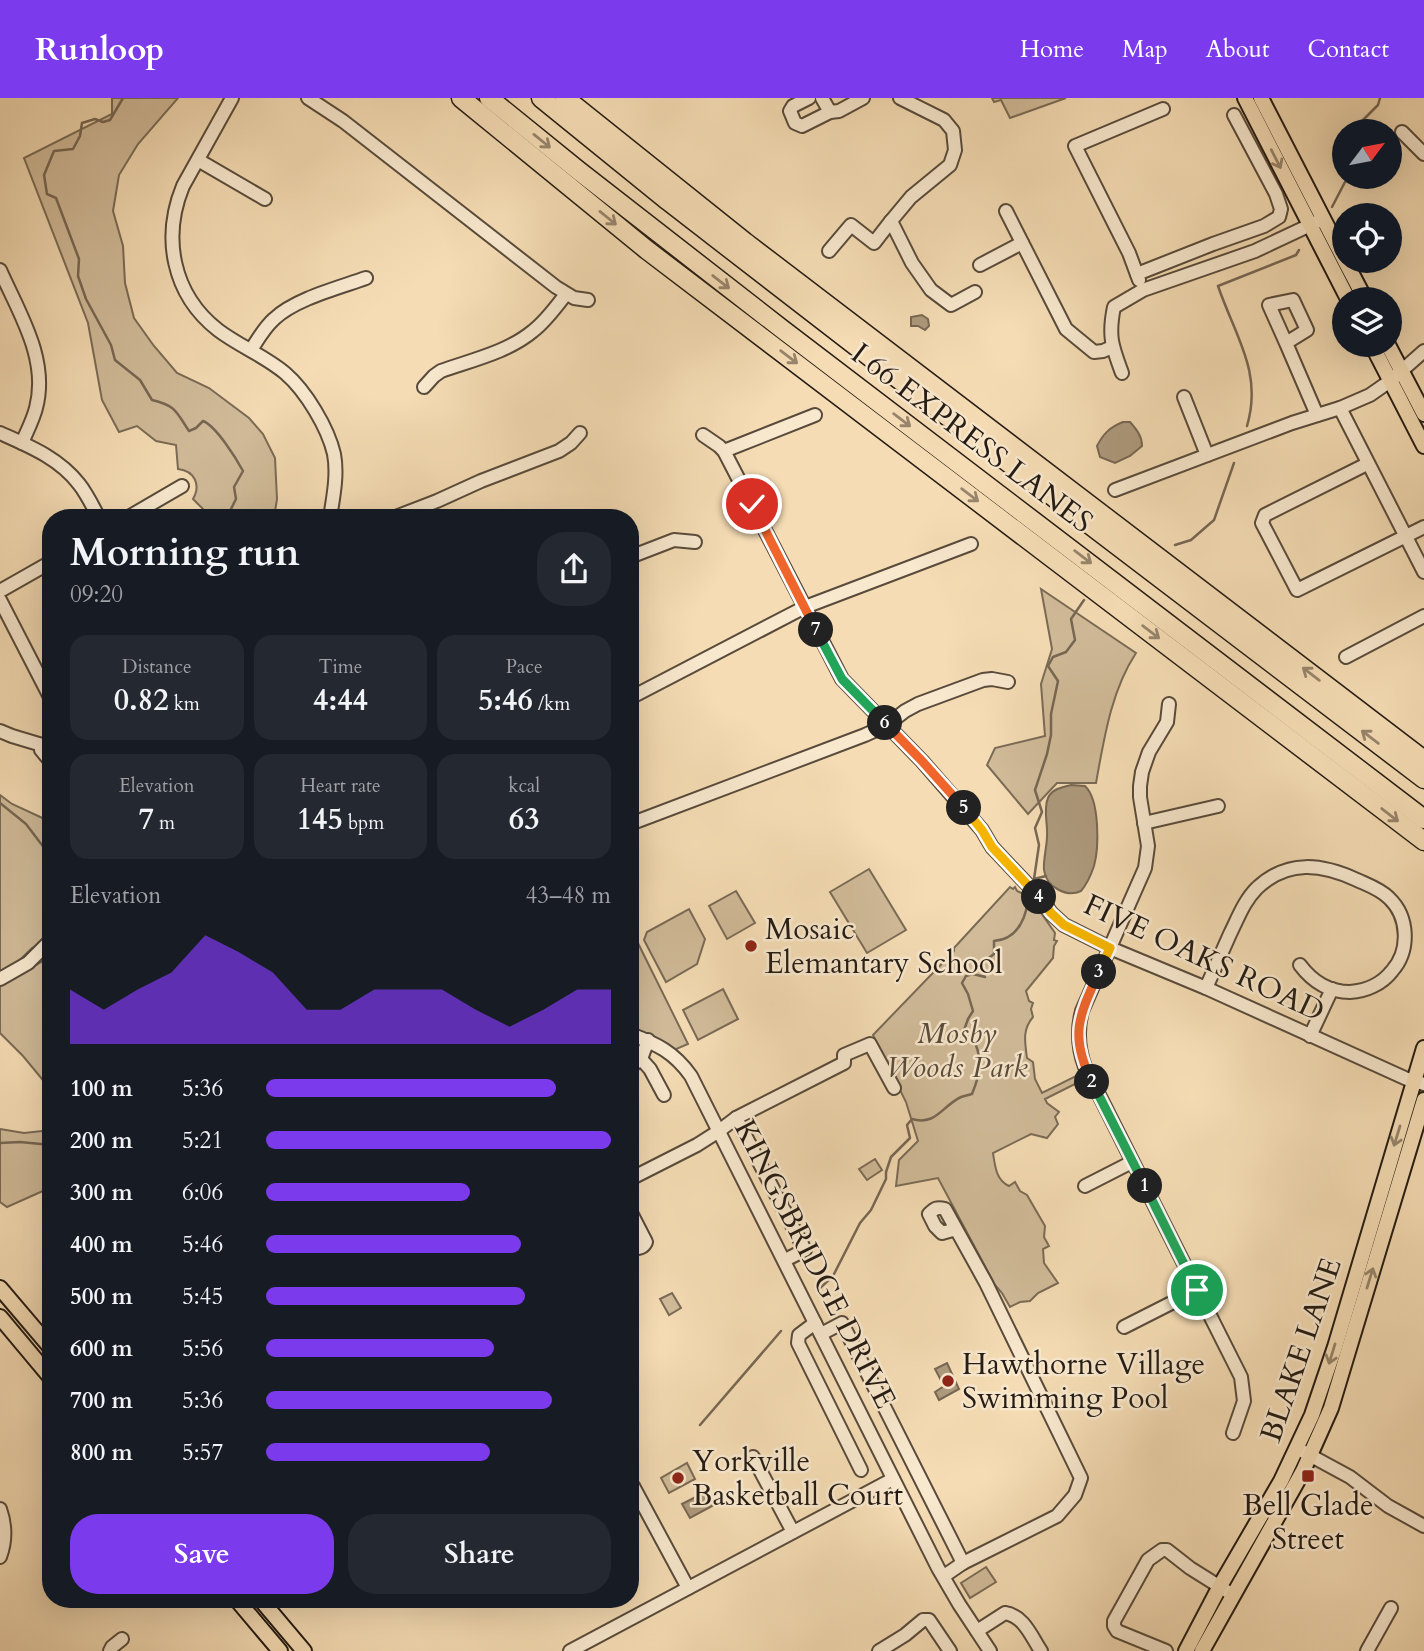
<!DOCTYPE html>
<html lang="en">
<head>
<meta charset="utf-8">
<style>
  body { margin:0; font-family:Cardo,serif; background:#242831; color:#f1f3f6; height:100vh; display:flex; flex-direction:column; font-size:26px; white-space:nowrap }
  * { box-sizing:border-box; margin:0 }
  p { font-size:23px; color:#9ea1a6 }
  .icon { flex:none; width:38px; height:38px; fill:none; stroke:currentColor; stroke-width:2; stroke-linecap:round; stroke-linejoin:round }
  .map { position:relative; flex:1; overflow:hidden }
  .panel { position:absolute; left:42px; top:411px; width:597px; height:1099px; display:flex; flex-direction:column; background:#171b24; border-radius:28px; box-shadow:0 7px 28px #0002 }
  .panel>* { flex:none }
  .needle { width:46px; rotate:58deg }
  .buttons { position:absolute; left:1332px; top:21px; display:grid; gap:14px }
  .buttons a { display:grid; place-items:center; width:70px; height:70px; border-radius:50%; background:#171b24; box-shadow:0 7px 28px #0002; font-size:35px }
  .pin { position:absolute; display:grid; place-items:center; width:60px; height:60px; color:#fff; margin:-30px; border:4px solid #fff; border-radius:50%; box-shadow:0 2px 7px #0007 }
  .km { position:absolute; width:35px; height:35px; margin:-18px; border-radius:50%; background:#222; color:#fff; font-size:19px; line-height:35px; text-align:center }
  .round { display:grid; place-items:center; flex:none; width:74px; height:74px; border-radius:28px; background:#242831 }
  .overview { display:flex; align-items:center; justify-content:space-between; height:119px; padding:0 28px }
  h1 { font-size:38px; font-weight:700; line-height:52px }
  .metrics { display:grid; grid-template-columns:repeat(3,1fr); gap:10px; height:119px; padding:7px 28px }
  .metrics div { display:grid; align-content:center; border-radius:18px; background:#242831; text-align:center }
  .metrics b { font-size:30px; font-weight:700 }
  .metrics small { font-size:19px; font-weight:400 }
  .metrics p { font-size:19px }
  .chart { height:196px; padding:14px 28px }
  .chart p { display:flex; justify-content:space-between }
  .chart svg { width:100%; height:126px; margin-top:7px; fill:#7c3aed; opacity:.7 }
  .action { display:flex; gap:14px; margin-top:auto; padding:14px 28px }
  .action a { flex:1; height:80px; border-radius:28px; background:#7c3aed; color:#fff; font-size:28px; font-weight:700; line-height:80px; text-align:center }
  .action a+a { background:#242831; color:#f1f3f6 }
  ul { padding:0 28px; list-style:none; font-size:23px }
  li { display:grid; grid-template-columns:112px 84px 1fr; align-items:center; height:52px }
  li i { height:18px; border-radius:9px; background:#7c3aed }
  header { display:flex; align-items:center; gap:42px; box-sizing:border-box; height:98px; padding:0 35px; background:#7c3aed; color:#fff }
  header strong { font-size:33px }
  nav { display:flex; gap:38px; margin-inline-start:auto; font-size:24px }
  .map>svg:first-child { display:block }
</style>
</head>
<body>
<header>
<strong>Runloop</strong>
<nav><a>Home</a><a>Map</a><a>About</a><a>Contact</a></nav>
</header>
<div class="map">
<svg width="1424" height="1553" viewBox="0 0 1424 1553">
  <rect width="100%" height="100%" fill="#f5dcb4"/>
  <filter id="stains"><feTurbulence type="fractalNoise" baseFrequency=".00286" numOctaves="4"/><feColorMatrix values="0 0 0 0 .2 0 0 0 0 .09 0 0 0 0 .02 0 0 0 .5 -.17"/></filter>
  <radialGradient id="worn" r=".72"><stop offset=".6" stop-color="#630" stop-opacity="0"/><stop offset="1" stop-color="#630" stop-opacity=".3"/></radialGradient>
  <g fill="#d1bb99" stroke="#7a6b56" stroke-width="2">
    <path d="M112,0h66l-40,46 -19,31 -6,36 10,35 2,37 9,35 20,28 23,27 32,15 40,30 14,16 12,24 2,41 -3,19h-66v-4l-15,-15c8,-14 2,-28 -15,-30l-2,-24 -20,-4 -19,-15 -18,6 -17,-32 -14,-77 -64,-165 88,-44z"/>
    <polygon points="992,0 1066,0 1010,20 1001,2 994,4"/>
    <path d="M1041,491l95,64c-25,38 -32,86 -40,130h-39l-29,31 -41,-49 8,-17 50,-12 -4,-52 11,-35z"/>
    <polygon points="0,697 12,706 51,724 51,836 46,843 32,850 0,881"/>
    <polygon points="869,771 906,832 867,855 830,794"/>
    <path d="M1010,789l3,2 2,-2 2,4 13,6 25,36 -1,7 3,1 -3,5 -1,12 -27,33 3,10 4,2 -2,6 2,8c-11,13 -8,25 -6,41l6,4 2,17 7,14 34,-17 3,6 -34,17 2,4 12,9 -4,5 3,7 -11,14 -16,-4 -38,19c2,13 3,27 16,33l6,-4 5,9 7,4 18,31 -1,11 5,9 -6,3 1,14 14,20 -20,10 -8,8 -10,1 -10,5 -8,-14 -7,-8 -57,-107 -42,8 3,-26 19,-19 -12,-39 -33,-67 81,-84v-3z"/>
    <polygon points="736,793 755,825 727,841 709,808"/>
    <polygon points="689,811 705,841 697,866 666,884 644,842 647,834"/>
    <polygon points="630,829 688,946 674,952 630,927"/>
    <polygon points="51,856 51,992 23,958 0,935 0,887 45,862"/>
    <polygon points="723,891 738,921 698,942 683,912"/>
    <polygon points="0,1031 24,1035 51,1032 51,1099 45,1092 7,1109 0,1104"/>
    <polygon points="875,1061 882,1072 867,1082 859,1071"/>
    <polygon points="672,1195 681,1210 669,1217 660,1201"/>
    <polygon points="687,1365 695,1381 669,1395 661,1380"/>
    <polygon points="986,1469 996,1484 970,1500 961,1485"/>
  </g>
  <g fill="#ae9a7d" stroke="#776753" stroke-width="2">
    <polygon points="922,217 928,221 929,228 925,232 918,228 911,228 911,219"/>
    <path d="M1123,324h7c7,8 12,14 12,24l-12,10 -15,7 -15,-6 -3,-11c6,-12 13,-19 26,-24z"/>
    <path d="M1071,687l14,1c15,14 14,62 9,80 -3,9 -7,18 -13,25 -14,7 -35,-4 -37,-21 -1,-11 3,-23 3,-34 1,-11 -4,-27 1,-38 4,-9 14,-11 23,-13z"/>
    <polygon points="947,1265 959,1291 939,1302 935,1294 944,1288 935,1271"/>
    <polygon points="707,1393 714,1407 690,1420 682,1406"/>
  </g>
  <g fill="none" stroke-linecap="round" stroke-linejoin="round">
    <g stroke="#776753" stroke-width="2.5">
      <path d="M123,0l-13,22 -7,2 -8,-3 -13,4 -2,13 -7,13 -19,2 -10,24 3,19 9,4 23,61 -1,17 8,23 25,46 4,15 25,20 12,20c25,6 24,12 37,31l7,-3 7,-7c13,5 33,37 40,50l-9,16 2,12 -6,12 8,7"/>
      <polyline points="1357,33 1362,23 1378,7 1380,0"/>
      <polyline points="1332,109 1345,84 1351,79"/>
      <path d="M1247,328c16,-54 -12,-90 -29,-140l78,-31 3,-5"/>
      <polyline points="1175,447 1191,442 1214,422 1234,365"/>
      <polyline points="0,705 26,726 45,751 51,762"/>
      <polyline points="1046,778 1034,781 1039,747 1035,730 1042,714 1035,692 1047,656 1051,637 1051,616 1058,583 1048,568 1053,559 1066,554 1075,542 1071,521 1084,502"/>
      <polyline points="0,1045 20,1044 51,1047"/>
      <path d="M820,1190l13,-12 27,-53 11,-13 15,-31v-7l5,-15 19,-19 -3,-13 5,-6c24,7 30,-13 49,-22 3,-1 7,-2 11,-3 10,-25 11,-34 0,-59l-9,-2 5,-14 5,-8 -5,-17 -6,-11 4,-7 7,-2 12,3 -4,-13 13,-10v-13c22,-2 31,-20 34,-40"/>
      <polyline points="700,1327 781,1233"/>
    </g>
    <g stroke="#584b3b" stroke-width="16">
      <g id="minor">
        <path d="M232,0l-49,88c-21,51 -11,108 35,144 21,16 47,26 67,43 21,18 43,55 49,81 4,21 -1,44 -4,64"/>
        <polyline points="308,0 343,23 556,189 574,200 588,202"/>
        <polyline points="809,0 793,8 790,13 795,25 802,28 830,14 839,13 863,0"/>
        <polyline points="822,0 830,14"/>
        <polyline points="900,0 944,22 953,33 955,52 950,67 911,99 891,123 912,165 931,192 951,207 975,194"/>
        <polyline points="1402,34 1424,56"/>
        <polyline points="198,62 265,101"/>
        <polyline points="1006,113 1066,231 1094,254 1103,253 1112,249"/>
        <polyline points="829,153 851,127 874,145 891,123"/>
        <polyline points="980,167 1022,145"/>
        <path d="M0,172c19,43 49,89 36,138 -3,12 -9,23 -14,35"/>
        <polyline points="1137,176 1213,146 1264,128 1279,119 1281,111 1276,96 1234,17"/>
        <polyline points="1139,182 1129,155 1075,48 1163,11"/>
        <polyline points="1286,245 1269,207 1293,202 1307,232 1286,245 1317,317"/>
        <path d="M251,252c7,-11 13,-22 23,-31 21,-20 64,-31 92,-41"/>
        <path d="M1122,275c-10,-27 -14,-37 -8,-66l29,-17 112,-39 68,-32"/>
        <path d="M424,289l10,-11 7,-5c31,-11 67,-19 92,-40 13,-10 23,-24 33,-37"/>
        <polyline points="1184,299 1207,357"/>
        <polyline points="1340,310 1424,474"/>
        <path d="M0,335c29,13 59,25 79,51 8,10 14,23 20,34"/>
        <polyline points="703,337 719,348 724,353 842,581 922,663 982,732 992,749 1043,803 1051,815 1064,827 1110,850 1206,890 1407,981 1424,986"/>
        <polyline points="724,353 815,317"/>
        <polyline points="1367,366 1265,417 1262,425 1297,492 1424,429"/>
        <polyline points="1115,392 1292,325 1340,310 1370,297 1390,283 1424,253"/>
        <polyline points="127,420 182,388"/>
        <polyline points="393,420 437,403 481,383 559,353 571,345 580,335"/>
        <polyline points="630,459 674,442 695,444"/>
        <polyline points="0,493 51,464"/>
        <polyline points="0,502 51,601"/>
        <polyline points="1346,559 1424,518"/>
        <polyline points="630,600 805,509 971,446"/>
        <path d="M1169,606l-2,18 -18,30 -7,20 -2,14v11l8,49 -3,22 -63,143c-5,19 -4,37 3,56l156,310 3,24 -11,32"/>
        <polyline points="0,633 12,638 42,647 51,643"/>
        <polyline points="42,647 41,652 51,664"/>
        <polyline points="1144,725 1218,708"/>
        <polyline points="630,726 865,637 887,627 905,613 918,606 983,582 992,581 1008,584"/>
        <polyline points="0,881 28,865 51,842"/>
        <path d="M1206,890c8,-18 16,-36 24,-54 8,-16 14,-33 27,-46 31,-29 65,-24 100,-8 11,5 23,9 32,18 20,19 21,53 3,73 -10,13 -26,20 -42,21 -21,0 -38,-11 -50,-27"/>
        <path d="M630,936c27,10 44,18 61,42l247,492 21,36 31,47"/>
        <polyline points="1310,938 1332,891"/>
        <polyline points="641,961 650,971 664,997"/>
        <polyline points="630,969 641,961 648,942"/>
        <polyline points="736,1020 805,1152 785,1162"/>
        <polyline points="630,1081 697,1047 719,1033 736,1020 844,965 844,957 870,946 894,990"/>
        <polyline points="1085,1088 1132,1064"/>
        <path d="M630,1113l16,31c-3,7 -9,6 -15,7l-1,-2"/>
        <polyline points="815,1225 799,1237 798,1245 861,1372"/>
        <polyline points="1124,1229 1197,1192"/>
        <polyline points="821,1236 842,1225 963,1465"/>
        <polyline points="1302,1353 1350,1379 1388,1408 1424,1428"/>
        <polyline points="753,1359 793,1434"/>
        <polyline points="633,1388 688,1490"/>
        <path d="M0,1411c6,17 6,32 0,48"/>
        <path d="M944,1478l19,-13 94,-47 18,-21 6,-17 -95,-195 -41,-74c-8,-2 -10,-1 -16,5l6,12 7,7 14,-4"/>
        <path d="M977,1533l28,-18c19,3 26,23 36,38"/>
        <polyline points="110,1553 112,1549 122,1541"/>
        <polyline points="570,1553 893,1381"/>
        <polyline points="879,1553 905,1537 923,1522 929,1522 950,1553"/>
        <polyline points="1166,1553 1117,1533 1114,1528 1114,1523 1148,1462 1162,1452 1167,1452 1190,1470 1233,1497"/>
        <polyline points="1367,1553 1391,1510"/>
      </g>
    </g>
    <g stroke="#241b13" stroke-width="18">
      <g id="major">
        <polyline points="1245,0 1348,201"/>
        <polyline points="1261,0 1344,161"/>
        <polyline points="1345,163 1365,201"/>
        <polyline points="1372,247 1424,348"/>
        <polyline points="1388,247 1424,316"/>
        <polyline points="0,1190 51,1250"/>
        <polyline points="0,1219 51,1280"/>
        <polyline points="237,1502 280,1553"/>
        <polyline points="261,1502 304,1553"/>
        <polyline points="1186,1553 1220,1488 1281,1383 1312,1317 1335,1249 1424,950"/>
        <polyline points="1202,1553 1303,1373 1331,1310 1424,1002"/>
      </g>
    </g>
    <g stroke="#241b13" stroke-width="21">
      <g id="highway">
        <polyline points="461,0 647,152 1424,743"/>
        <polyline points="489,0 579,73 782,231 1424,721"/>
        <polyline points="541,0 668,103 897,280 1424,681"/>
        <polyline points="565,0 745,144 1424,662"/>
      </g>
    </g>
    <use href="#minor" stroke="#f8e8ce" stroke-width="12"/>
    <use href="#major" stroke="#f5dcb4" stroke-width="14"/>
    <use href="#highway" stroke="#f5dcb4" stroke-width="18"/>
  </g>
  <defs><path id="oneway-shaft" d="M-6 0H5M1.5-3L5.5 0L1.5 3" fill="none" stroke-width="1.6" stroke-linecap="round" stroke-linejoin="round" transform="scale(1.75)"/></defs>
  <g stroke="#97856c">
    <use href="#oneway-shaft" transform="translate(542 43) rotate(39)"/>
    <use href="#oneway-shaft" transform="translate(1276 61) rotate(63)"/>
    <use href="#oneway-shaft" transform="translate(608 120) rotate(39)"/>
    <use href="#oneway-shaft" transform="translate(721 184) rotate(38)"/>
    <use href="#oneway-shaft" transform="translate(789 259) rotate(37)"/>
    <use href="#oneway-shaft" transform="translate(902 322) rotate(37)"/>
    <use href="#oneway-shaft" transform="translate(970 397) rotate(37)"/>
    <use href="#oneway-shaft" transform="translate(1083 459) rotate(37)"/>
    <use href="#oneway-shaft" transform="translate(1151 534) rotate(37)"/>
    <use href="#oneway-shaft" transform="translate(1311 576) rotate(-143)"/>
    <use href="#oneway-shaft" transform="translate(1370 639) rotate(-143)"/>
    <use href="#oneway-shaft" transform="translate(1390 717) rotate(38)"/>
    <use href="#oneway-shaft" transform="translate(1397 1038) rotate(107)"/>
    <use href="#oneway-shaft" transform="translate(1370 1180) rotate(-73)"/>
    <use href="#oneway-shaft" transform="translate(1332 1256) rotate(107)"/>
  </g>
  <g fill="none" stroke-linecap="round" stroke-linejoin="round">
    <g stroke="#fff" stroke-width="14">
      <polyline id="split-1" points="1145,1088 1197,1192"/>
    </g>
    <g stroke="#fff" stroke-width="14">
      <polyline id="split-2" points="1092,984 1145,1088"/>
    </g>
    <g stroke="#fff" stroke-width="14">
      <path id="split-3" d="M1092,984c-23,-47 -13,-66 7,-110"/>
    </g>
    <g stroke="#fff" stroke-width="14">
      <polyline id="split-4" points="1039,799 1051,815 1064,827 1110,850 1099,874"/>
    </g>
    <g stroke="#fff" stroke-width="14">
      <polyline id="split-5" points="964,710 982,732 992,749 1039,799"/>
    </g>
    <g stroke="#fff" stroke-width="14">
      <polyline id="split-6" points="885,625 922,663 964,710"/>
    </g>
    <g stroke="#fff" stroke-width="14">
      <polyline id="split-7" points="816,532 842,581 885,625"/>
    </g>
    <g stroke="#fff" stroke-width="14">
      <polyline id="split-8" points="763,428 816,532"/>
    </g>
    <g stroke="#fff" stroke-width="14">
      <polyline id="split-9" points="752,406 763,428"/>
    </g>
    <use href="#split-1" stroke="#22a559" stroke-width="9"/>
    <use href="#split-2" stroke="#22a559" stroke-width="9"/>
    <use href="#split-3" stroke="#f0652b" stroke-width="9"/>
    <use href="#split-4" stroke="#f5b400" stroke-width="9"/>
    <use href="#split-5" stroke="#f5b400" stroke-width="9"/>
    <use href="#split-6" stroke="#f0652b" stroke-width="9"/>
    <use href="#split-7" stroke="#22a559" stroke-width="9"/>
    <use href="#split-8" stroke="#f0652b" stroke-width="9"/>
    <use href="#split-9" stroke="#f5b400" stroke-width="9"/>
  </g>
  <g fill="#8f2418" stroke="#f8e8ce" stroke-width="2.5">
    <circle cx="751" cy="848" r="7"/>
    <circle cx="948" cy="1283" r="7"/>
    <rect x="1301" y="1371" width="14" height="14" rx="3.5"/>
    <circle cx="678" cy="1380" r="7"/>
  </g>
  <g text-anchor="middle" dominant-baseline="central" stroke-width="5" stroke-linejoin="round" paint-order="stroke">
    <g font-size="30" fill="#241b13" stroke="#f8e8ce">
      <text transform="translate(972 340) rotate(37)">I 66 EXPRESS LANES</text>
      <text transform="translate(1204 860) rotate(25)">FIVE OAKS ROAD</text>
      <text transform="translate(815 1166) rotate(63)">KINGSBRIDGE DRIVE</text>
      <text transform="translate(1301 1252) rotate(-71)">BLAKE LANE</text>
    </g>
    <g font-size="30" fill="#241b13" stroke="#f8e8ce" text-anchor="start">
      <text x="765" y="831">Mosaic<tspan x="765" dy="34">Elemantary School</tspan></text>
      <text x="962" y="1266">Hawthorne Village<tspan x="962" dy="34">Swimming Pool</tspan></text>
      <text x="692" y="1363">Yorkville<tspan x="692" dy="34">Basketball Court</tspan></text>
      <text x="1308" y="1407" text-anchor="middle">Bell Glade<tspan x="1308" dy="34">Street</tspan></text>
    </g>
    <g font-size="30" font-style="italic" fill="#584b3b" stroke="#f8e8ce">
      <text x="957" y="935">Mosby<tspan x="957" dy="34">Woods Park</tspan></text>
    </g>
  </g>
  <rect width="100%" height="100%" filter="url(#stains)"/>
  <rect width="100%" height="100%" fill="url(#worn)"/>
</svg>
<div class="buttons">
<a><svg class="needle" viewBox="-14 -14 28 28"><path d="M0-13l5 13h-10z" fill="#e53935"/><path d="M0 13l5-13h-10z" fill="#9ea1a6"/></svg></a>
<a><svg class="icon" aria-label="locate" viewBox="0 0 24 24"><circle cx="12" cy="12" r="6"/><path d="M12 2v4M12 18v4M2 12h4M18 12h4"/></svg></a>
<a><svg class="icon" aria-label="layers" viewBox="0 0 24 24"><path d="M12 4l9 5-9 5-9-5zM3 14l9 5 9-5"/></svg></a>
</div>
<div class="pin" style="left:1197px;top:1192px;background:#1e9e55"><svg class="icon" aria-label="arrive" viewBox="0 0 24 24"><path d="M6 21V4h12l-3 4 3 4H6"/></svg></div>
<div class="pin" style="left:752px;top:406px;background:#d93025"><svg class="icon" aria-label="check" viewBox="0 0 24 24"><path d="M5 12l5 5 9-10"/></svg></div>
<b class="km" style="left:1145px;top:1088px">1</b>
<b class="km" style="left:1092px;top:984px">2</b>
<b class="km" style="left:1099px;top:874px">3</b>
<b class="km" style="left:1039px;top:799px">4</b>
<b class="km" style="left:964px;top:710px">5</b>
<b class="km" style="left:885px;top:625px">6</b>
<b class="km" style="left:816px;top:532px">7</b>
<section class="panel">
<div class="overview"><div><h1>Morning run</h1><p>09:20</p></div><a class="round"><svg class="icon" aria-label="share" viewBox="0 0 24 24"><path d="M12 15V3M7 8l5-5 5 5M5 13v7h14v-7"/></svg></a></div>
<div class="metrics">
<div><p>Distance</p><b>0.82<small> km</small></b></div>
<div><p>Time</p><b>4:44</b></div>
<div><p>Pace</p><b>5:46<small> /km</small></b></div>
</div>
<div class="metrics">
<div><p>Elevation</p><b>7<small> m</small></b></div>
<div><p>Heart rate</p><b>145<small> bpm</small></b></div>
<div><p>kcal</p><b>63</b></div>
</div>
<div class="chart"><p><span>Elevation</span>43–48 m</p>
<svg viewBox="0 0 160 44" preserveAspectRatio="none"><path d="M0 44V25L10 32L20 25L30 19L40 6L50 12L60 19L70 32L80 32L90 25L100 25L110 25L120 32L130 38L140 32L150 25L160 25V44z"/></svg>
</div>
<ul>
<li><b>100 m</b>5:36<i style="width:84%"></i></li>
<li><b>200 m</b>5:21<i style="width:100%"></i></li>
<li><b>300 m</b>6:06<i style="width:59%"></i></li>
<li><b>400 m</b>5:46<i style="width:74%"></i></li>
<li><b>500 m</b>5:45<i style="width:75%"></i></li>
<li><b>600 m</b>5:56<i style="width:66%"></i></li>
<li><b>700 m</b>5:36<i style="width:83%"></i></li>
<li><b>800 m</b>5:57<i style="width:65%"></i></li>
</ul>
<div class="action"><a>Save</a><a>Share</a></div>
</section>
</div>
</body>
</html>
